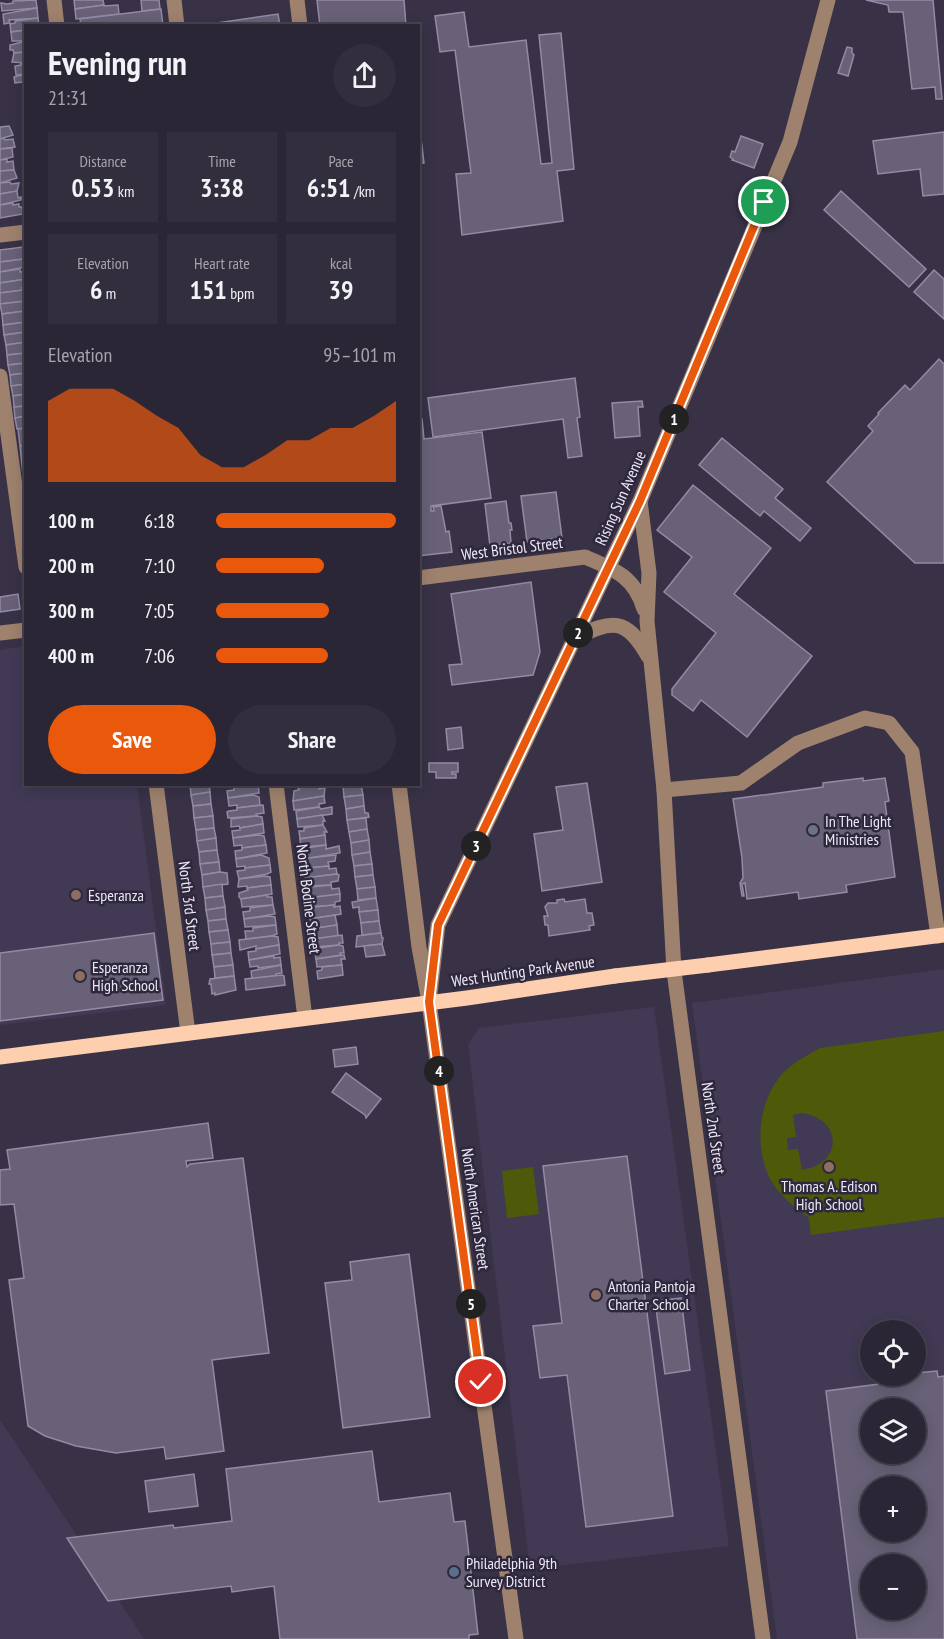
<!DOCTYPE html>
<html lang="en">
<head>
<meta charset="utf-8">
<style>
  body { margin:0; font-family:"PT Sans Narrow",sans-serif; background:#332e3d; color:#f1f3f6; height:100vh; display:flex; flex-direction:column; font-size:22px; white-space:nowrap }
  * { box-sizing:border-box; margin:0 }
  p { font-size:20px; color:#a6a5ad }
  .icon { flex:none; width:33px; height:33px; fill:none; stroke:currentColor; stroke-width:2; stroke-linecap:round; stroke-linejoin:round }
  .map { position:relative; flex:1; overflow:hidden }
  .side { position:absolute; left:24px; top:24px; width:396px; height:762px; display:flex; flex-direction:column; background:#2b2635; border-radius:0px; box-shadow:0 3px 15px #0003,0 0 0 2px #474350 }
  .side>* { flex:none }
  .tools { position:absolute; left:860px; top:1320px; display:grid; gap:12px }
  .tools a { display:grid; place-items:center; width:66px; height:66px; border-radius:50%; background:#2b2635; box-shadow:0 3px 15px #0003,0 0 0 2px #474350; font-size:30px }
  .pin { position:absolute; display:grid; place-items:center; width:51px; height:51px; color:#fff; margin:-26px; border:3px solid #fff; border-radius:50%; box-shadow:0 2px 6px #0007 }
  .km { position:absolute; width:30px; height:30px; margin:-15px; border-radius:50%; background:#222; color:#fff; font-size:16px; line-height:30px; text-align:center }
  .round { display:grid; place-items:center; flex:none; width:63px; height:63px; border-radius:32px; background:#332e3d }
  .summary { display:flex; align-items:center; justify-content:space-between; height:102px; padding:0 24px }
  h1 { font-size:33px; font-weight:700; line-height:45px }
  .figures { display:grid; grid-template-columns:repeat(3,1fr); gap:9px; height:102px; padding:6px 24px }
  .figures div { display:grid; align-content:center; border-radius:0px; background:#332e3d; text-align:center }
  .figures b { font-size:26px; font-weight:700 }
  .figures small { font-size:16px; font-weight:400 }
  .figures p { font-size:16px }
  .chart { height:168px; padding:12px 24px }
  .chart p { display:flex; justify-content:space-between }
  .chart svg { width:100%; height:108px; margin-top:6px; fill:#ea580c; opacity:.7 }
  .button { display:flex; gap:12px; margin-top:auto; padding:12px 24px }
  .button a { flex:1; height:69px; border-radius:36px; background:#ea580c; color:#fff; font-size:24px; font-weight:700; line-height:69px; text-align:center }
  .button a+a { background:#332e3d; color:#f1f3f6 }
  ul { padding:0 24px; list-style:none; font-size:20px }
  li { display:grid; grid-template-columns:96px 72px 1fr; align-items:center; height:45px }
  li i { height:15px; border-radius:8px; background:#ea580c }
  .map>svg:first-child { display:block }
</style>
</head>
<body>
<div class="map">
<svg width="944" height="1639" viewBox="0 0 944 1639">
  <rect width="100%" height="100%" fill="#393247"/>
  <g fill="#423954" fill-rule="evenodd">
    <polygon points="25,646 26,784 137,785 166,1005 0,1025 0,650"/>
    <path d="M944,969v670h-167l-85,-636zM870,1330h45v46h-45zM870,1408h45v46h-45zM870,1486h45v46h-45zM870,1564h45v46h-45z"/>
    <polygon points="654,1007 729,1546 530,1569 468,1044 479,1028"/>
    <polygon points="0,1420 77,1536 144,1639 0,1639"/>
  </g>
  <g fill="#4f590a" fill-rule="evenodd">
    <path d="M944,1031v186l-133,18 -2,-17c-15,-11 -30,-23 -39,-39 -16,-33 -12,-77 12,-105 11,-11 25,-19 38,-26zM802,1113c40,5 42,51 0,57l-4,-21 -10,1 -1,-12 9,-1 -3,-22z"/>
    <polygon points="533,1167 539,1214 507,1218 502,1171"/>
  </g>
  <g fill="#686178" stroke="#938ba5" stroke-width="1.5" fill-rule="evenodd">
    <polygon points="36,0 37,8 2,11 1,3 7,4 13,3 13,1"/>
    <polygon points="74,0 103,0 104,5 75,9"/>
    <polygon points="141,0 159,0 160,9 142,11"/>
    <polygon points="317,0 404,0 406,26 320,26"/>
    <polygon points="866,0 933,0 942,99 936,99 935,87 912,89 903,12 889,12 888,5"/>
    <polygon points="104,5 104,6 118,5 119,14 76,19 75,9"/>
    <polygon points="37,8 38,18 9,20 10,23 4,24 3,14"/>
    <polygon points="161,9 163,26 81,26 80,19"/>
    <polygon points="464,12 469,47 526,40 541,164 552,163 539,35 561,33 574,169 557,171 563,221 462,235 456,174 471,173 455,50 440,52 435,16"/>
    <polygon points="278,14 280,26 199,26 210,24"/>
    <polygon points="38,18 39,26 26,26 26,30 11,32 10,24 15,23 15,21"/>
    <polygon points="26,30 26,41 12,41 11,32"/>
    <polygon points="26,41 26,52 14,53 13,50 10,50 10,45"/>
    <polygon points="847,47 852,48 852,53 854,55 848,76 838,73"/>
    <polygon points="26,52 26,63 12,62 14,53"/>
    <polygon points="21,63 26,63 26,74 16,75 15,66 21,65"/>
    <polygon points="26,74 26,84 23,82 15,83 14,77"/>
    <polygon points="418,114 424,163 418,163"/>
    <polygon points="9,126 13,135 0,139 0,127"/>
    <polygon points="944,132 944,194 923,196 920,169 878,174 873,141"/>
    <polygon points="741,136 763,144 754,168 732,160 733,159 730,157 732,151 735,152"/>
    <polygon points="4,138 5,140 13,139 15,147 0,149 0,139"/>
    <polygon points="12,148 13,157 0,160 0,149"/>
    <polygon points="7,159 7,162 13,161 14,170 0,171 0,160"/>
    <polygon points="14,170 17,178 0,183 0,171"/>
    <polygon points="10,182 11,184 19,183 17,191 0,194 0,183"/>
    <polygon points="17,191 18,198 21,197 21,200 0,205 0,194"/>
    <polygon points="841,191 926,269 909,287 824,210"/>
    <polygon points="13,203 13,205 19,204 19,207 22,207 23,214 0,218 0,205"/>
    <polygon points="23,247 24,259 0,262 0,250"/>
    <polygon points="24,259 25,267 0,272 0,262"/>
    <polygon points="20,269 20,272 26,271 26,279 0,283 0,272"/>
    <polygon points="934,270 944,279 944,319 914,292"/>
    <polygon points="26,279 26,288 22,288 23,290 0,293 0,283"/>
    <polygon points="23,290 23,292 26,292 26,301 0,304 0,293"/>
    <polygon points="26,301 25,311 2,314 0,304"/>
    <polygon points="25,311 26,322 3,325 2,314"/>
    <polygon points="26,322 26,332 4,335 3,325"/>
    <polygon points="26,332 26,342 6,345 4,335"/>
    <polygon points="26,342 26,353 7,355 6,345"/>
    <polygon points="26,353 26,363 8,365 7,355"/>
    <polygon points="939,359 944,364 944,563 915,563 827,482 873,431 868,426 879,414 878,413 905,385 910,390"/>
    <polygon points="26,363 26,373 10,375 8,365"/>
    <polygon points="26,373 26,384 11,386 10,375"/>
    <polygon points="575,378 580,417 577,418 582,456 568,458 563,419 433,437 428,398"/>
    <polygon points="26,384 26,394 13,396 11,386"/>
    <polygon points="26,394 26,406 14,407 13,396"/>
    <polygon points="642,401 643,407 638,407 640,436 615,438 612,403"/>
    <polygon points="26,406 26,416 15,418 14,407"/>
    <polygon points="26,416 26,428 17,429 15,418"/>
    <polygon points="418,419 422,419 424,439 482,432 491,498 431,506 431,511 434,511 433,507 441,506 446,532 449,531 452,552 418,556"/>
    <polygon points="26,428 26,445 20,446 18,429"/>
    <polygon points="722,438 783,489 775,498 811,528 800,541 764,511 760,516 699,465"/>
    <polygon points="26,445 26,475 23,475 20,446"/>
    <polygon points="693,485 771,548 734,594 812,656 747,737 701,700 693,711 672,695 672,689 716,633 664,592 692,557 657,530"/>
    <polygon points="556,492 562,538 527,542 521,496"/>
    <polygon points="506,501 509,523 511,523 512,530 510,530 511,543 490,546 485,504"/>
    <polygon points="531,582 540,652 533,675 452,685 449,665 462,664 451,594"/>
    <polygon points="18,594 20,609 0,612 0,597"/>
    <polygon points="461,727 463,748 448,750 446,729"/>
    <polygon points="429,763 458,763 458,772 452,772 452,774 456,774 456,778 436,778 436,772 429,772"/>
    <polygon points="863,778 863,781 885,778 889,801 885,802 895,877 846,885 847,892 799,899 798,892 747,899 745,883 742,884 744,896 742,896 740,883 743,878 742,858 733,799 823,787 823,783"/>
    <polygon points="587,783 602,882 542,891 534,834 563,830 556,787"/>
    <polygon points="190,784 209,784 210,792 191,795"/>
    <polygon points="258,784 259,793 228,798 227,791 234,790 234,787"/>
    <polygon points="361,784 363,795 344,797 343,786"/>
    <polygon points="318,785 319,789 325,788 324,796 293,801 294,791 299,790 298,788"/>
    <polygon points="210,792 211,804 193,806 191,795"/>
    <polygon points="253,795 259,797 260,805 237,808 237,805 229,806 228,798"/>
    <polygon points="363,795 364,806 346,809 344,797"/>
    <polygon points="324,796 325,803 319,804 319,807 294,810 293,801"/>
    <polygon points="211,804 213,816 194,818 193,806"/>
    <polygon points="263,805 264,813 256,814 257,816 228,818 227,812 229,811 237,810 237,808"/>
    <polygon points="364,806 365,813 368,813 369,817 347,820 346,809"/>
    <polygon points="319,807 321,809 332,807 332,814 297,819 296,811"/>
    <polygon points="322,815 325,821 323,821 323,825 298,827 297,819"/>
    <polygon points="213,816 214,828 196,830 194,818"/>
    <polygon points="257,816 262,817 263,824 240,828 239,826 231,827 231,819"/>
    <polygon points="366,818 367,829 349,832 347,820"/>
    <polygon points="263,824 264,833 233,838 232,831 240,830 240,828"/>
    <polygon points="323,825 327,832 324,832 325,835 300,839 299,831 304,831 304,828"/>
    <polygon points="214,828 216,838 197,841 196,830"/>
    <polygon points="367,829 369,840 351,843 349,832"/>
    <polygon points="259,835 264,836 266,845 242,848 242,845 234,846 233,838"/>
    <polygon points="325,835 326,845 301,847 300,839"/>
    <polygon points="216,838 217,850 199,852 197,841"/>
    <polygon points="369,840 370,852 352,855 351,843"/>
    <polygon points="266,845 267,853 236,859 235,851 242,850 242,848"/>
    <polygon points="326,845 326,849 339,846 340,853 303,859 302,851 306,851 306,848"/>
    <polygon points="217,850 219,862 200,864 199,852"/>
    <polygon points="370,852 372,864 354,866 352,855"/>
    <polygon points="261,855 269,858 270,865 245,868 245,866 237,867 236,859"/>
    <polygon points="336,855 335,861 328,862 329,866 309,868 307,866 301,867 300,859"/>
    <polygon points="219,862 220,872 202,875 200,864"/>
    <polygon points="372,864 373,875 355,877 354,866"/>
    <polygon points="270,865 271,872 267,874 239,879 237,871 245,870 245,868"/>
    <polygon points="329,866 329,869 336,868 337,874 305,878 304,871 309,870 309,868"/>
    <polygon points="220,872 227,873 228,884 203,887 202,875"/>
    <polygon points="337,874 339,875 338,881 331,882 331,885 306,886 305,878"/>
    <polygon points="373,875 375,887 357,889 355,877"/>
    <polygon points="264,876 270,877 271,885 247,888 247,886 238,887 239,879"/>
    <polygon points="222,884 223,896 205,898 203,887"/>
    <polygon points="271,885 272,894 241,899 239,897 239,893 248,890 247,888"/>
    <polygon points="331,885 332,889 339,888 340,894 308,898 307,891 310,890 311,887"/>
    <polygon points="375,887 376,898 358,900 357,889"/>
    <polygon points="340,894 340,901 335,902 335,905 309,907 308,898"/>
    <polygon points="267,895 267,897 272,897 273,905 242,907 241,899"/>
    <polygon points="223,896 225,907 206,910 205,898"/>
    <polygon points="376,898 378,910 359,912 359,907 353,908 352,902"/>
    <polygon points="564,899 565,902 585,899 587,913 592,913 594,925 589,926 590,930 549,936 548,925 545,925 544,916 548,916 545,907 548,903 557,903 557,900"/>
    <polygon points="273,905 275,914 244,919 243,912 250,911 250,908"/>
    <polygon points="334,905 334,907 340,906 341,914 310,919 309,911 314,910 314,907"/>
    <polygon points="225,907 226,919 208,921 206,910"/>
    <polygon points="378,910 379,921 361,923 359,912"/>
    <polygon points="335,915 337,925 317,928 316,926 311,927 310,919"/>
    <polygon points="269,916 275,917 276,925 245,927 244,919"/>
    <polygon points="226,919 228,930 209,932 208,921"/>
    <polygon points="379,921 381,933 362,935 361,923"/>
    <polygon points="276,925 277,934 272,936 246,939 245,931 253,931 253,928"/>
    <polygon points="337,925 338,936 313,939 312,931 317,931 317,928"/>
    <polygon points="228,930 230,942 211,944 209,932"/>
    <polygon points="154,933 163,1000 0,1021 0,953"/>
    <polygon points="381,933 382,938 383,938 382,944 356,947 357,936"/>
    <polygon points="342,935 343,943 339,943 339,945 314,947 313,939"/>
    <polygon points="272,936 278,937 279,945 256,949 256,946 240,950 239,940"/>
    <polygon points="230,942 231,953 212,955 211,944"/>
    <polygon points="382,944 385,955 366,957 364,946"/>
    <polygon points="279,945 280,954 249,960 248,952 256,951 256,949"/>
    <polygon points="339,945 343,946 344,953 340,953 341,955 316,959 315,951 319,950 319,948"/>
    <polygon points="231,953 233,965 214,967 212,955"/>
    <polygon points="344,955 345,959 341,959 342,965 317,967 316,959"/>
    <polygon points="274,956 274,958 280,957 281,965 258,968 258,966 250,967 249,960"/>
    <polygon points="233,965 234,976 215,978 214,967"/>
    <polygon points="281,965 282,973 276,974 276,976 252,979 251,971"/>
    <polygon points="342,965 343,975 318,979 317,971 322,970 322,967"/>
    <polygon points="282,975 284,976 285,985 246,990 245,979"/>
    <polygon points="234,976 236,990 215,995 215,993 212,994 211,984 209,984 210,979"/>
    <polygon points="356,1047 358,1064 335,1067 333,1050"/>
    <polygon points="346,1073 381,1099 366,1118 365,1115 332,1092"/>
    <polygon points="208,1123 213,1158 186,1161 187,1167 190,1164 243,1158 269,1353 212,1360 224,1451 166,1459 164,1447 116,1453 76,1446 45,1436 28,1426 9,1280 24,1278 14,1204 0,1205 0,1170 10,1169 7,1150"/>
    <polygon points="627,1156 673,1516 586,1527 567,1375 540,1378 533,1326 562,1323 543,1166"/>
    <polygon points="409,1254 430,1417 343,1428 325,1283 352,1280 350,1262"/>
    <polygon points="681,1298 690,1370 665,1374 655,1301"/>
    <path d="M937,1371l1,6 6,-1v263h-87l-31,-248 84,-11 -1,-4h6v-3zM870,1408h45v46h-45zM870,1486h45v46h-45zM870,1564h45v46h-45z"/>
    <polygon points="372,1451 379,1502 450,1493 454,1522 465,1521 478,1634 469,1635 469,1639 280,1639 274,1586 232,1592 231,1586 108,1601 67,1538 173,1525 174,1528 232,1521 226,1469"/>
    <polygon points="194,1474 198,1506 149,1512 145,1481"/>
  </g>
  <g fill="none" stroke-linecap="round" stroke-linejoin="round">
    <g stroke="#9e826e" stroke-width="15">
      <polyline points="54,0 57,26"/>
      <polyline points="174,0 177,26"/>
      <polyline points="297,0 300,26"/>
      <polyline points="0,235 26,232"/>
      <polyline points="0,376 26,567"/>
      <polyline points="640,501 649,573 647,621 664,790 674,971 763,1639"/>
      <path d="M418,578l167,-21c29,12 50,20 59,52"/>
      <polyline points="0,633 26,630"/>
      <path d="M575,638c37,-18 51,-21 73,18"/>
      <polyline points="156,784 188,1033"/>
      <polyline points="276,784 305,1018"/>
      <polyline points="399,784 419,947 429,1002 516,1639"/>
      <polyline points="664,790 741,783 798,743 865,718 889,723 912,752 938,936"/>
      <polyline points="429,1002 438,925 640,501 790,142 828,0"/>
    </g>
    <g stroke="#fecfae" stroke-width="15">
      <polyline points="708,965 944,935"/>
      <polyline points="0,1057 467,998 615,976"/>
    </g>
    <polyline stroke="#fecfae" stroke-width="15" points="615,976 708,965"/>
  </g>
  <g fill="none" stroke-linecap="round" stroke-linejoin="round">
    <g stroke="#fff" stroke-width="12">
      <polyline id="route" points="481,1382 429,1002 438,925 640,501 764,202"/>
    </g>
    <use href="#route" stroke="#ea580c" stroke-width="8"/>
  </g>
  <circle fill="#6b7280" stroke="#2f283d" stroke-width="2" cx="813" cy="830" r="6"/>
  <g fill="#8d6e63" stroke="#2f283d" stroke-width="2">
    <circle cx="76" cy="895" r="6"/>
    <circle cx="80" cy="976" r="6"/>
    <circle cx="829" cy="1167" r="6"/>
    <circle cx="596" cy="1295" r="6"/>
  </g>
  <circle fill="#5c6f8a" stroke="#2f283d" stroke-width="2" cx="454" cy="1572" r="6"/>
  <g text-anchor="middle" dominant-baseline="central" stroke-width="5" stroke-linejoin="round" paint-order="stroke">
    <g font-size="16" fill="#ece8f6" stroke="#2f283d">
      <text transform="translate(620 498) rotate(-66)">Rising Sun Avenue</text>
      <text transform="translate(512 548) rotate(-7)">West Bristol Street</text>
      <text transform="translate(309 899) rotate(83)">North Bodine Street</text>
      <text transform="translate(190 906) rotate(83)">North 3rd Street</text>
      <text transform="translate(523 971) rotate(-8)">West Hunting Park Avenue</text>
      <text transform="translate(714 1128) rotate(82)">North 2nd Street</text>
      <text transform="translate(476 1209) rotate(82)">North American Street</text>
    </g>
    <g font-size="16" fill="#ece8f6" stroke="#2f283d" text-anchor="start">
      <text x="825" y="821">In The Light<tspan x="825" dy="18">Ministries</tspan></text>
      <text x="88" y="895">Esperanza</text>
      <text x="92" y="967">Esperanza<tspan x="92" dy="18">High School</tspan></text>
      <text x="829" y="1186" text-anchor="middle">Thomas A. Edison<tspan x="829" dy="18">High School</tspan></text>
      <text x="608" y="1286">Antonia Pantoja<tspan x="608" dy="18">Charter School</tspan></text>
      <text x="466" y="1563">Philadelphia 9th<tspan x="466" dy="18">Survey District</tspan></text>
    </g>
  </g>
</svg>
<div class="tools">
<a><svg class="icon" aria-label="locate" viewBox="0 0 24 24"><circle cx="12" cy="12" r="6"/><path d="M12 2v4M12 18v4M2 12h4M18 12h4"/></svg></a>
<a><svg class="icon" aria-label="layers" viewBox="0 0 24 24"><path d="M12 4l9 5-9 5-9-5zM3 14l9 5 9-5"/></svg></a>
<a>+</a>
<a>−</a>
</div>
<div class="pin" style="left:764px;top:202px;background:#1e9e55"><svg class="icon" aria-label="arrive" viewBox="0 0 24 24"><path d="M6 21V4h12l-3 4 3 4H6"/></svg></div>
<div class="pin" style="left:481px;top:1382px;background:#d93025"><svg class="icon" aria-label="check" viewBox="0 0 24 24"><path d="M5 12l5 5 9-10"/></svg></div>
<b class="km" style="left:674px;top:419px">1</b>
<b class="km" style="left:578px;top:633px">2</b>
<b class="km" style="left:476px;top:846px">3</b>
<b class="km" style="left:439px;top:1071px">4</b>
<b class="km" style="left:471px;top:1304px">5</b>
<section class="side">
<div class="summary"><div><h1>Evening run</h1><p>21:31</p></div><a class="round"><svg class="icon" aria-label="share" viewBox="0 0 24 24"><path d="M12 15V3M7 8l5-5 5 5M5 13v7h14v-7"/></svg></a></div>
<div class="figures">
<div><p>Distance</p><b>0.53<small> km</small></b></div>
<div><p>Time</p><b>3:38</b></div>
<div><p>Pace</p><b>6:51<small> /km</small></b></div>
</div>
<div class="figures">
<div><p>Elevation</p><b>6<small> m</small></b></div>
<div><p>Heart rate</p><b>151<small> bpm</small></b></div>
<div><p>kcal</p><b>39</b></div>
</div>
<div class="chart"><p><span>Elevation</span>95–101 m</p>
<svg viewBox="0 0 160 44" preserveAspectRatio="none"><path d="M0 44V11L10 6L20 6L30 6L40 11L50 17L60 22L70 33L80 38L90 38L100 33L110 27L120 27L130 22L140 22L150 17L160 11V44z"/></svg>
</div>
<ul>
<li><b>100 m</b>6:18<i style="width:100%"></i></li>
<li><b>200 m</b>7:10<i style="width:60%"></i></li>
<li><b>300 m</b>7:05<i style="width:63%"></i></li>
<li><b>400 m</b>7:06<i style="width:62%"></i></li>
</ul>
<div class="button"><a>Save</a><a>Share</a></div>
</section>
</div>
</body>
</html>
